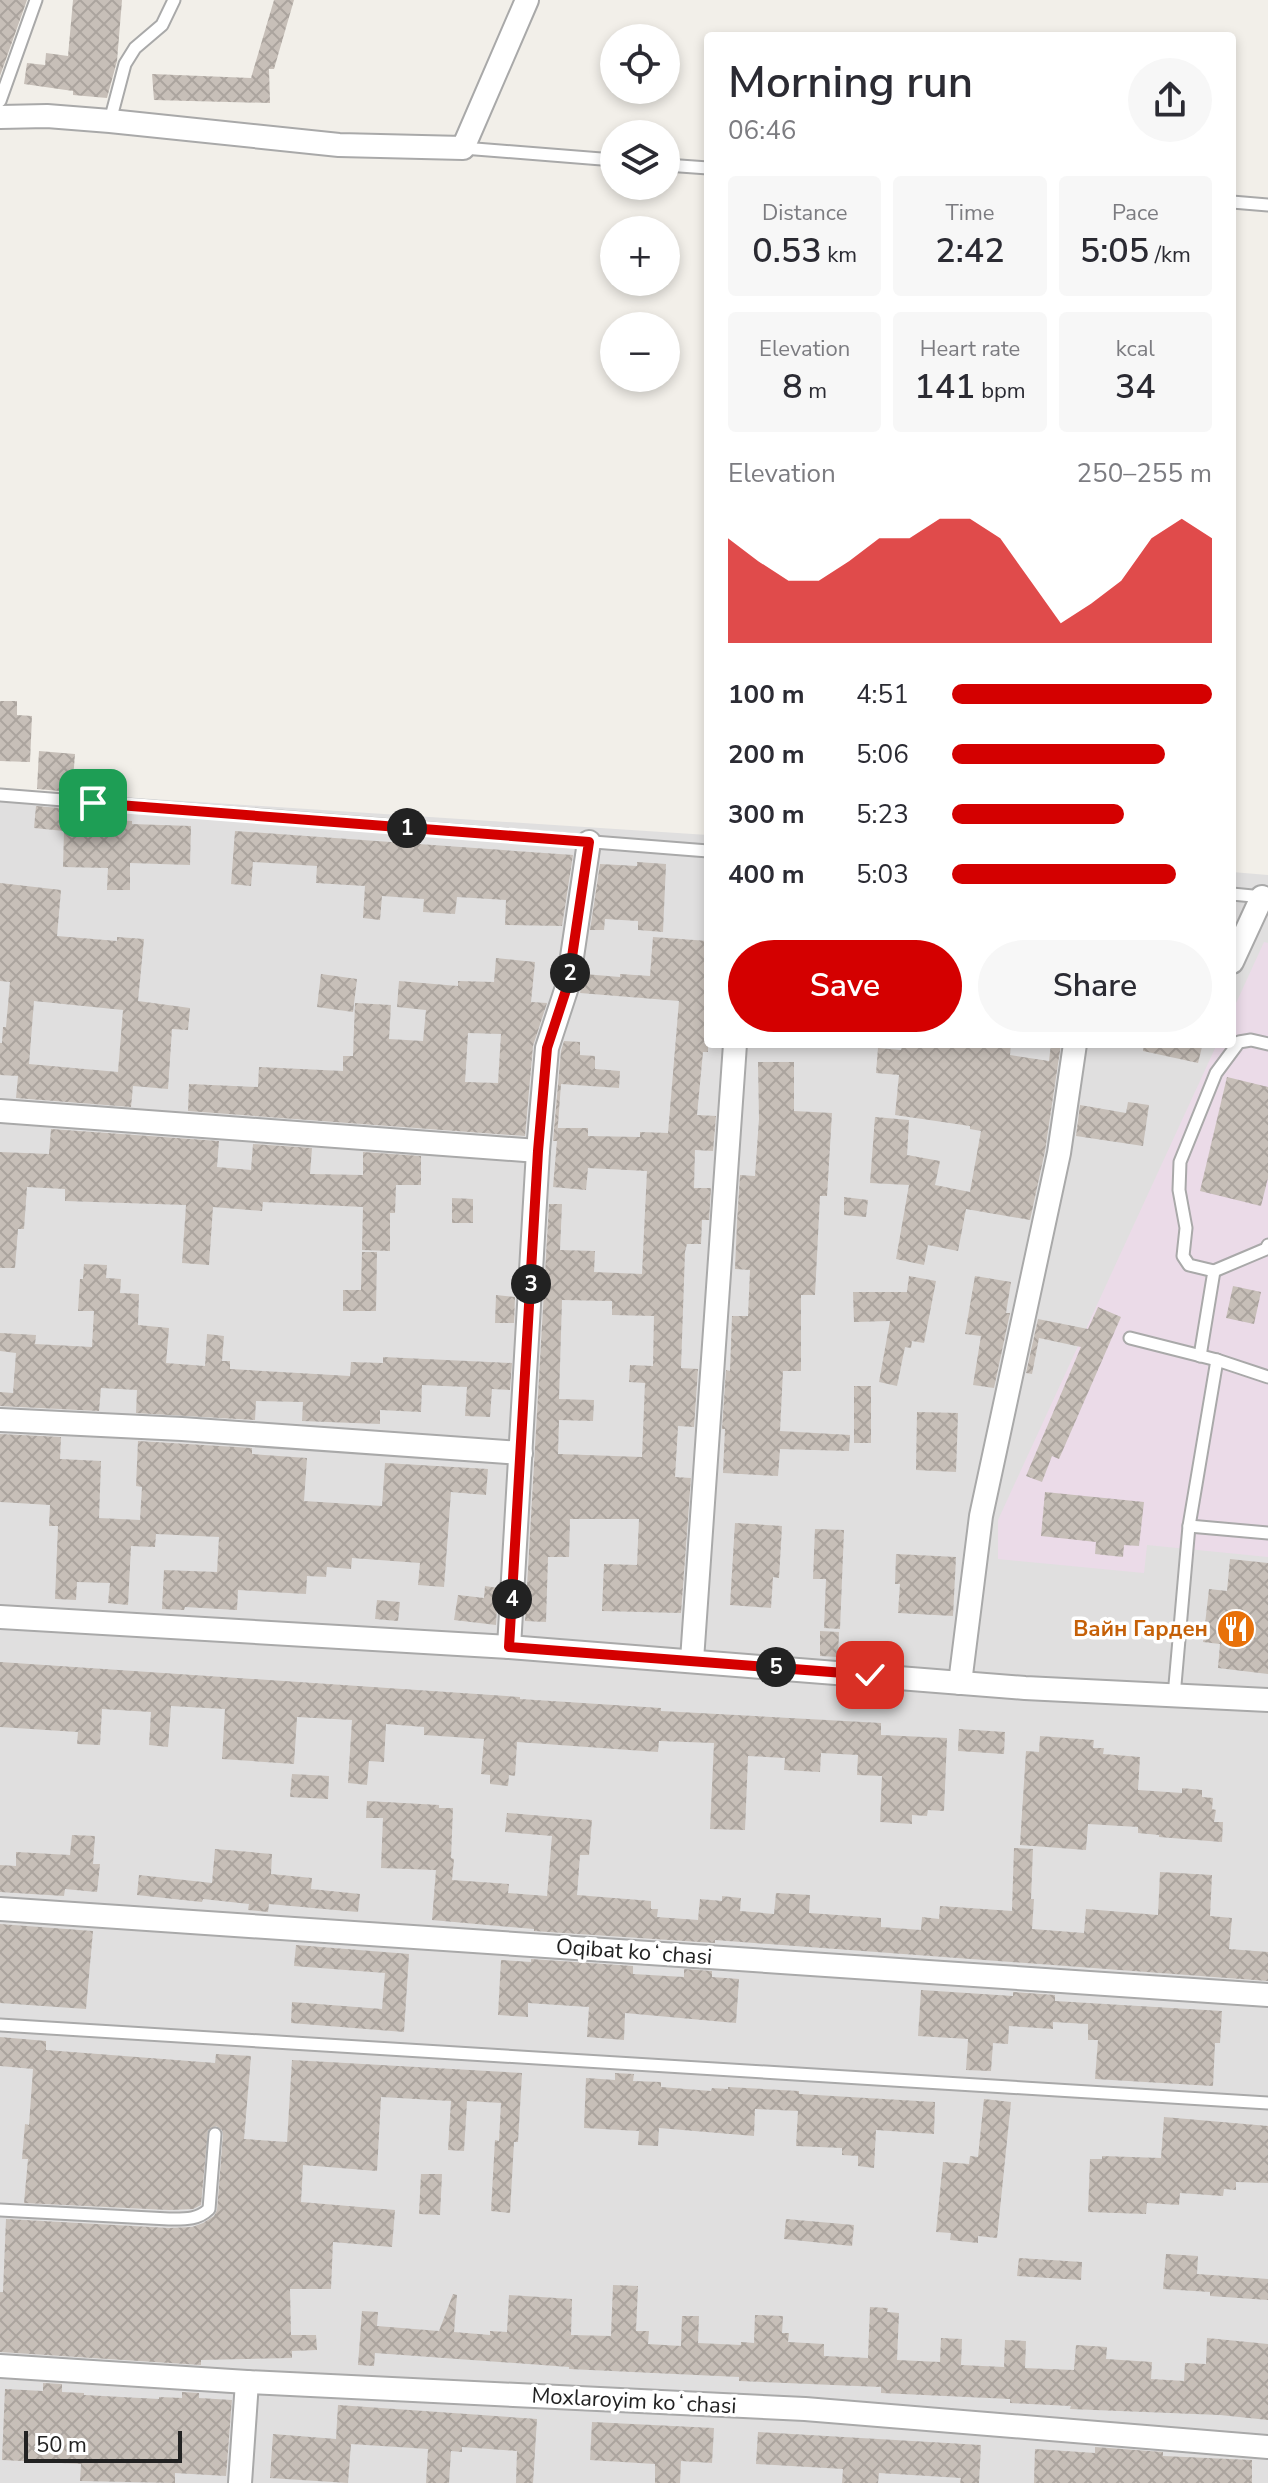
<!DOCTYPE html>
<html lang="en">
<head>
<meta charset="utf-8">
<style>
  body { margin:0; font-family:"Nunito Sans",sans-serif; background:#f7f7f7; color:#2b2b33; height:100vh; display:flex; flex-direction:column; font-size:30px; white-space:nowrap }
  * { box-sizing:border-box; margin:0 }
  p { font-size:26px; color:#7c7c81 }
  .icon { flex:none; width:44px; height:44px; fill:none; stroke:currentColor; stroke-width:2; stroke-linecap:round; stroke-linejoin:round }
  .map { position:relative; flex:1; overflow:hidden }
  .side { position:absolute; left:704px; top:32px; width:532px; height:1016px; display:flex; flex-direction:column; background:#fff; border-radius:8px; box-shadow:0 4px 12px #0003 }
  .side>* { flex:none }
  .tools { position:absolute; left:600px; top:24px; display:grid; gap:16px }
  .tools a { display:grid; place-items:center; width:80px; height:80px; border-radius:50%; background:#fff; box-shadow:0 4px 12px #0003; font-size:40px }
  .scale { position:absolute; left:24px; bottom:20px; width:158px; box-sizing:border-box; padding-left:8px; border:4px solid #222; border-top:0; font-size:22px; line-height:28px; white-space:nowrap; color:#222; -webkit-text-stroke:6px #fff; paint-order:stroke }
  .pin { position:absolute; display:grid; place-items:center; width:68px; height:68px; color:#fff; margin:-34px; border-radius:16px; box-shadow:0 4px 12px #0006 }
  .km { position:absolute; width:40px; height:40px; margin:-20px; border-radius:50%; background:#222; color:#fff; font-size:22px; line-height:40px; text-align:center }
  .round { display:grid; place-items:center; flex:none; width:84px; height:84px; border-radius:42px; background:#f7f7f7 }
  .overview { display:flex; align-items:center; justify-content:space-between; height:136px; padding:0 24px }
  h1 { font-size:44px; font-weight:600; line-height:60px }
  .stats { display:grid; grid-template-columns:repeat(3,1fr); gap:12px; height:136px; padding:8px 24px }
  .stats div { display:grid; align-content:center; border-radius:8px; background:#f7f7f7; text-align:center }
  .stats b { font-size:34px; font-weight:600 }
  .stats small { font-size:22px; font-weight:400 }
  .stats p { font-size:22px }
  .chart { height:224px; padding:16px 24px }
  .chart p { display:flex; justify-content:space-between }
  .chart svg { width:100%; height:144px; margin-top:8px; fill:#d40000; opacity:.7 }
  .primary-button { display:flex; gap:16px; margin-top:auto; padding:16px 24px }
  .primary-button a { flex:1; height:92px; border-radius:48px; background:#d40000; color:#fff; font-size:32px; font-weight:600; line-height:92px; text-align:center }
  .primary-button a+a { background:#f7f7f7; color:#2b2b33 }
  ul { padding:0 24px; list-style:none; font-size:26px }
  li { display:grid; grid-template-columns:128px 96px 1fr; align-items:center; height:60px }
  li i { height:20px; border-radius:10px; background:#d40000 }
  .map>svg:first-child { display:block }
</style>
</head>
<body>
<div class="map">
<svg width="1268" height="2483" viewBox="0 0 1268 2483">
  <defs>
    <pattern id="building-cross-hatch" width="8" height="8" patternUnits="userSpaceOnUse" patternTransform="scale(2)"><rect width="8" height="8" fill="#c7bfb8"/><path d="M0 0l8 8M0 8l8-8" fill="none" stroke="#aba49e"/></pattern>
  </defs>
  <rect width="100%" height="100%" fill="#f2efe9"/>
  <polygon fill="#e0dfdf" points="0,789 708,835 708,1044 1232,1044 1232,872 1268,875 1268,2483 0,2483"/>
  <polygon fill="#ebdbe8" points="1264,942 1268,943 1268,1557 1147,1545 1144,1573 998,1559 998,1520 1217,1044 1232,1044 1232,1012"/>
  <g fill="url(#building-cross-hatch)" fill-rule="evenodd">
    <polygon points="0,0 27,0 0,76"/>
    <polygon points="73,0 122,0 117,61 107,98 73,95 73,91 24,84 27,63 45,65 46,53 68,56"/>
    <polygon points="274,0 294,0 274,69 269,69 270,103 154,100 152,74 251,78"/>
    <polygon points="0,701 17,701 17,715 32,716 30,762 0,761"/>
    <polygon points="39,751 75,754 72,792 37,789"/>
    <polygon points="36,806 71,809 70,811 109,812 109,820 132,821 132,824 191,826 190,865 130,863 130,890 107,890 108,868 63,867 64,831 34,828"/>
    <polygon points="235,831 573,855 562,926 505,925 506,900 457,897 455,914 423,912 424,899 382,896 380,920 363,918 365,886 316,883 317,866 253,862 251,886 231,884"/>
    <polygon points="637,862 666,864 663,932 638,930 638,921 605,919 604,930 590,930 600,864 637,866"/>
    <path d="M0,883l61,7 -4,46 60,5v-4l27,2 -6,62 52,7 -2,22 -16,-1 -4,60 -35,-3 -2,21 -115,-9 2,-22 -18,-1v-32h2l1,-16h3l4,-45 -10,-1zM34,1001l89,9 -5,62 -89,-8z"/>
    <path d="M653,937l55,4v111h-5l-6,63 19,1 -3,35 -18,-1 -1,38h17l-2,32h-7l-1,24h-14l-2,8 -4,116 17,1 -4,58 -16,-1 -3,51 16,1 -10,135 -79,-2 2,-47 33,1 2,-46h-69l-1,38h-21l-2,65 -21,-1 24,-417h13l-2,46 35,1 -1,21 48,2 5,-103 -59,-3 -2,22 -33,-3 4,-46h-4l8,-90 3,-10 16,1v13l15,1v13l25,2 -1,17 -58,-4 -4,54 1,-10h30v8l52,1v-5l28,1 11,-132 -99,-8 4,-19 36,3v-3l30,2zM562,1300l50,1v14l42,1 -1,50 -23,-1 -1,17 16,1 -3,74 -84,-3 1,-34 34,1 1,-21 -35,-1z"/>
    <path d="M496,958l39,4 -4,40 16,1 -14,43 -8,90 -337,-25 1,-27 69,3 1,-20 84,4v-15h10l2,-53 36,2 -2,34 34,2 3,-31 -29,-3 2,-26 59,5v-5l36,1zM468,1033l33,1 -3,49 -33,-1z"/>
    <polygon points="321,974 357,979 353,1012 317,1007"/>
    <polygon points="902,1044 1011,1044 1010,1055 1049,1061 1051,1044 1061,1044 1045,1151 1030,1220 966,1209 958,1251 928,1245 924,1265 896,1259 909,1185 870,1183 875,1117 909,1120 907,1155 940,1161 935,1185 970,1192 981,1131 970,1129 970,1126 895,1115 899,1075 876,1073 878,1048 901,1050"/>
    <polygon points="1144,1044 1188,1044 1202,1047 1198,1063 1143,1051"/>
    <polygon points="758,1062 794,1062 794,1111 832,1113 827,1196 820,1196 815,1295 801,1295 801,1371 783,1371 780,1431 850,1435 849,1451 780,1449 778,1476 723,1473 725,1429 722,1429 726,1370 730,1371 732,1316 748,1316 750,1270 735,1269 737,1222 740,1175 755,1176 759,1119"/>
    <polygon points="1227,1077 1268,1087 1268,1178 1261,1206 1200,1191"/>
    <polygon points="1128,1102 1149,1105 1143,1146 1076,1136 1080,1105 1126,1113"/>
    <polygon points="51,1129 219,1141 217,1167 251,1170 253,1144 312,1148 310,1174 363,1175 363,1152 421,1156 421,1185 396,1185 395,1213 390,1213 390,1251 362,1250 363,1207 263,1202 262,1211 213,1207 209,1265 182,1263 186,1205 65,1201 65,1189 27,1187 24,1229 18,1229 15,1268 0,1268 0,1152 49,1154"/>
    <polygon points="844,1197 868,1200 866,1217 844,1215"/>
    <polygon points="452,1198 473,1199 473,1223 452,1223"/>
    <polygon points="362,1252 377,1252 376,1311 343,1311 343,1290 361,1290"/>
    <polygon points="84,1264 107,1265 106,1278 121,1279 120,1293 139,1294 138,1325 169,1328 166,1363 205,1366 207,1334 224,1336 222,1361 230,1361 230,1369 350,1376 351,1362 383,1363 383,1357 512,1363 510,1390 492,1389 490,1417 465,1416 467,1387 422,1385 421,1412 380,1410 380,1424 302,1421 303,1402 256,1401 255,1420 136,1413 137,1390 101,1388 99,1411 0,1406 0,1392 13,1393 16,1353 0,1351 0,1333 36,1335 35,1344 92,1347 94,1311 78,1311 80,1279 83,1279"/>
    <polygon points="909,1276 936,1281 924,1343 912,1341 911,1348 905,1347 897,1386 879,1382 890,1321 854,1322 853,1292 907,1292"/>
    <polygon points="975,1276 1011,1282 1006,1313 1010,1313 994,1388 973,1385 981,1336 965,1334"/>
    <polygon points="1233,1286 1261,1292 1254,1324 1226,1318"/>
    <polygon points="496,1295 515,1297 514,1323 495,1323"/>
    <polygon points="1098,1307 1121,1317 1059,1459 1052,1456 1042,1482 1026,1476 1081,1347 1039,1338 1032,1374 1026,1373 1038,1319 1088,1329"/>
    <rect x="854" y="1386" width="17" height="57"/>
    <polygon points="917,1412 958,1413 956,1472 916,1470"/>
    <polygon points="0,1434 61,1437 60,1459 101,1461 99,1518 140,1520 142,1487 136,1486 138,1441 252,1448 252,1454 307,1458 304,1501 382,1506 385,1463 488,1469 486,1495 451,1492 444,1587 418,1585 420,1563 352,1558 351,1569 327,1567 326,1577 307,1576 306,1594 238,1590 237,1610 185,1607 184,1610 162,1609 164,1570 217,1572 219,1537 156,1534 155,1547 131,1546 128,1605 108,1603 110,1583 77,1582 76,1600 55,1599 58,1526 49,1526 50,1505 0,1502"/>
    <polygon points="1045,1492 1144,1502 1139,1546 1124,1545 1123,1557 1095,1554 1096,1542 1041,1536"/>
    <polygon points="735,1523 782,1526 779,1578 773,1577 771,1608 730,1605"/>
    <polygon points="815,1529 844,1530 840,1629 824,1628 826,1579 813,1579"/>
    <polygon points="896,1554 956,1557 953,1616 898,1613 900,1584 895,1584"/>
    <polygon points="1230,1559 1268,1563 1268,1674 1218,1668 1220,1644 1203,1642 1209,1589 1227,1591"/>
    <polygon points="485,1586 498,1588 496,1625 454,1620 458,1595 484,1598"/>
    <polygon points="377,1600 400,1602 398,1621 375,1619"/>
    <polygon points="820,1631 839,1632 838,1657 820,1656"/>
    <polygon points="0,1662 520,1697 520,1699 661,1708 661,1711 881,1723 881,1735 947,1738 944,1811 928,1810 927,1816 912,1815 912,1824 880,1822 882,1776 857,1775 858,1755 821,1753 820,1772 784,1770 785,1758 748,1756 745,1830 710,1829 714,1743 659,1741 658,1752 517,1742 515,1776 509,1775 508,1786 490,1784 490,1775 481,1774 484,1739 424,1735 424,1727 386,1724 384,1762 369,1761 367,1785 348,1783 352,1720 297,1717 294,1764 222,1759 225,1709 171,1706 168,1747 149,1745 151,1712 102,1709 100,1745 77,1744 78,1732 0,1727"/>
    <polygon points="959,1729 1005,1732 1004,1754 958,1751"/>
    <polygon points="1040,1736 1094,1740 1093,1748 1104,1748 1103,1754 1140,1757 1138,1790 1182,1793 1182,1788 1202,1790 1202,1797 1213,1798 1212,1809 1216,1810 1214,1822 1223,1822 1222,1842 1159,1837 1159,1835 1138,1833 1138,1827 1088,1824 1086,1850 1020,1845 1026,1751 1039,1752"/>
    <polygon points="292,1774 329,1776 328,1799 290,1797"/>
    <polygon points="367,1801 439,1805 439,1808 453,1808 451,1858 454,1859 452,1880 509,1884 508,1893 547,1896 552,1836 505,1832 507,1813 592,1820 589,1855 580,1855 577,1895 651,1901 651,1909 658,1909 657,1917 698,1920 700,1899 722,1901 722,1896 741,1898 740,1911 774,1914 776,1893 810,1895 809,1913 881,1918 881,1927 921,1930 922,1917 939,1919 940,1906 1012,1911 1014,1848 1033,1849 1031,1899 1034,1899 1032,1929 1084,1933 1086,1909 1158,1915 1160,1872 1212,1875 1210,1916 1232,1918 1229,1949 1268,1952 1268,1981 715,1940 715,1943 534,1931 534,1929 432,1920 436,1870 381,1868 383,1818 366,1818"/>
    <polygon points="72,1835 95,1836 93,1864 100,1864 97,1892 65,1889 64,1896 0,1892 0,1865 16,1866 16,1852 70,1855"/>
    <polygon points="215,1849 272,1854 271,1874 312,1878 311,1889 360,1894 358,1912 269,1904 268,1912 248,1910 249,1904 203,1899 202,1902 137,1895 139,1875 212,1883"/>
    <polygon points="0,1924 93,1931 86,2009 0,2003"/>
    <polygon points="296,1945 409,1954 404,2032 291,2023 292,2002 382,2009 385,1973 294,1966"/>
    <polygon points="531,1959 633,1966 633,1974 684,1977 684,1969 712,1971 712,1977 739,1979 736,2023 625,2013 624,2040 587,2037 589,2007 528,2003 528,2017 498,2015 501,1960 531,1962"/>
    <polygon points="921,1990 1013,1996 1013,1992 1055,1995 1055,2001 1222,2011 1220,2043 1215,2043 1213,2086 1095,2079 1098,2040 1088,2040 1088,2024 1053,2022 1053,2029 1009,2026 1008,2044 993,2043 991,2071 966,2070 968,2039 918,2036"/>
    <polygon points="0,2037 46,2041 46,2050 215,2063 216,2054 251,2056 244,2139 287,2142 292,2060 522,2073 518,2142 514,2142 510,2213 491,2211 495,2140 499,2141 501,2103 467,2101 464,2151 448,2150 451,2101 381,2097 377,2171 303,2165 301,2202 395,2210 392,2247 333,2242 331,2289 290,2289 291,2335 316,2335 317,2350 292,2351 292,2358 201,2360 201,2365 0,2352 0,2292 3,2292 6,2219 169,2228 192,2227 203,2223 214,2216 217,2210 223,2135 222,2130 216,2126 208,2130 201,2205 193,2209 169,2210 24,2203 28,2159 22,2159 25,2124 29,2125 33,2069 0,2066"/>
    <polygon points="615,2073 634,2074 633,2081 661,2082 661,2087 711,2091 712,2088 728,2089 728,2087 799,2091 799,2094 935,2102 934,2134 876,2130 874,2168 858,2166 858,2156 842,2155 842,2148 796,2146 798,2111 755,2109 754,2136 659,2128 658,2146 638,2145 639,2131 584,2128 586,2078 615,2080"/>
    <polygon points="984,2099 1011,2102 997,2238 978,2236 978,2243 950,2240 951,2233 936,2232 943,2162 969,2164 970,2156 978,2157"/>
    <polygon points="1164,2117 1268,2126 1268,2183 1236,2182 1236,2190 1224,2189 1223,2196 1180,2193 1179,2205 1147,2203 1146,2214 1088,2212 1090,2159 1102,2159 1102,2156 1161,2158"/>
    <polygon points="421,2174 442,2174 440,2215 419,2214"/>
    <polygon points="786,2219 854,2225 852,2246 784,2239"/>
    <polygon points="1166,2254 1198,2256 1197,2274 1268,2279 1268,2300 1210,2296 1210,2292 1163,2289"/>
    <polygon points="1019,2258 1082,2262 1081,2280 1017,2276"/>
    <polygon points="613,2285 638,2286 636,2331 649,2331 648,2344 681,2346 682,2316 699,2316 698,2343 741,2345 741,2342 754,2343 755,2315 783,2316 782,2333 789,2333 788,2342 824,2344 824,2356 868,2358 870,2307 888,2308 887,2312 899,2313 897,2360 940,2362 941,2338 962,2339 961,2365 1004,2367 1005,2340 1026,2341 1025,2368 1074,2370 1076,2345 1107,2347 1106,2359 1152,2362 1151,2379 1184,2381 1185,2363 1206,2364 1207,2338 1268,2344 1268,2420 1220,2415 1070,2409 1071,2406 1010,2403 1010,2399 881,2393 881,2387 739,2381 739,2377 569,2369 569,2367 375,2353 374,2366 358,2365 362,2311 378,2312 377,2326 439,2331 453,2294 457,2295 454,2332 490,2335 490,2331 507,2332 509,2295 572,2299 571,2335 611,2336"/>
    <polygon points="43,2383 62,2384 62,2392 84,2393 84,2395 159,2399 159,2397 182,2398 182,2392 199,2393 199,2398 232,2400 226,2476 175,2473 175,2483 80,2481 81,2464 2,2460 5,2389 43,2391"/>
    <polygon points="338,2405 537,2419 533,2483 516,2483 517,2451 462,2447 462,2452 451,2451 449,2483 426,2483 428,2449 351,2444 348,2483 270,2478 273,2434 336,2439"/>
    <polygon points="592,2422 714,2428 712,2463 681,2461 680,2483 655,2483 655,2464 590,2460"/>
    <polygon points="758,2432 981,2445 979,2483 960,2483 961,2478 879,2473 878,2483 842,2483 843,2469 756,2464"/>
    <polygon points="1095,2447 1163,2452 1163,2456 1252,2460 1252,2483 1034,2483 1035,2449 1095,2453"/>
  </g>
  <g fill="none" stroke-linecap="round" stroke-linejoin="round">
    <g stroke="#a9a9a9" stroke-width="15">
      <g id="lane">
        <polyline points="0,101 36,0"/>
        <polyline points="110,121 125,64 135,48 162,25 174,0"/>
        <polyline points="463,148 614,160"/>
        <polyline points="666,165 708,168"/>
        <polyline points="1232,202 1268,205"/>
        <polyline points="0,795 708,851"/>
        <polyline points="1232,894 1263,897"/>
        <polyline points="1214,1271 1266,1249 1268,1245"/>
        <polyline points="1130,1338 1217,1360 1268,1377"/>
        <polyline points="1200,1356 1214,1271 1189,1265 1183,1256 1186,1228 1179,1190 1180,1162 1216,1073 1239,1042 1251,1040 1268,1044"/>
        <polyline points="1189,1526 1268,1533"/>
        <polyline points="1174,1696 1189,1526 1217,1360"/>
        <polyline points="0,2025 1268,2103"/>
        <path d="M0,2210l169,9c15,0 29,1 40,-10l6,-75"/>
      </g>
    </g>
    <g stroke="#a9a9a9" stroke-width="26">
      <g id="street">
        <polyline points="0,117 47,116 110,121 339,145 463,148 527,0"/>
        <polyline points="1232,962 1262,897"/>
        <polyline points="0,1111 538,1151"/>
        <polyline points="0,1420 182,1429 521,1453"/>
        <polyline points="0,1617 509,1647 1025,1688 1268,1700"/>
        <polyline points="509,1647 538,1151 547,1048 568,984 589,842"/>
        <polyline points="692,1660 735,1044"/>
        <polyline points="960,1683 981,1516 1059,1153 1075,1044"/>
        <polyline points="0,1909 1268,1995"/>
        <polyline points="0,2366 247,2382 805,2409 1268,2447"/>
        <polyline points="240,2483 247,2382"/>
      </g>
    </g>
    <use href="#lane" stroke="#fff" stroke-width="11"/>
    <use href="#street" stroke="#fff" stroke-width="22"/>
  </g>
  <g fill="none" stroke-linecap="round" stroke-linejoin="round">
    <g stroke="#fff" stroke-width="16">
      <polyline id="route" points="93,803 589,842 568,984 547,1048 538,1151 509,1647 870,1675"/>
    </g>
    <use href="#route" stroke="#d40000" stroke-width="10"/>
  </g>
  <defs>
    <g id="restaurant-disc" transform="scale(2)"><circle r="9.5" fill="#e8710a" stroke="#fff"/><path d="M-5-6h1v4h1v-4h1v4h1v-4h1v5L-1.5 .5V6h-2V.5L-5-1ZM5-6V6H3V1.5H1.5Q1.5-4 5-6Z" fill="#fff"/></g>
  </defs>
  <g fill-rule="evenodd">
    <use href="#restaurant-disc" x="1236" y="1629"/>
  </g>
  <g text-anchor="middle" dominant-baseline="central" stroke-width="7" stroke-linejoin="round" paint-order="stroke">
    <g font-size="22" font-weight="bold" fill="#c56008" stroke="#fff" text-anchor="end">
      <text x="1208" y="1629">Вайн Гарден</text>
    </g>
    <g font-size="22" fill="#222" stroke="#fff">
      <text transform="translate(634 1952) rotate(4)">Oqibat koʻchasi</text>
      <text transform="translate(634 2401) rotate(3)">Moxlaroyim koʻchasi</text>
    </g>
  </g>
</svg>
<div class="tools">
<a><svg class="icon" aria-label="locate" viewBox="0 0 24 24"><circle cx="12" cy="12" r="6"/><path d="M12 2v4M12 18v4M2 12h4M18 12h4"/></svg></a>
<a><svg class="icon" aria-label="layers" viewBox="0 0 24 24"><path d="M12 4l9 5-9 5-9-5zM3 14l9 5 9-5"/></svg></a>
<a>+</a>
<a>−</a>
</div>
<div class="scale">50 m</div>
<div class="pin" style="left:93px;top:803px;background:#1e9e55"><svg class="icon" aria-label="arrive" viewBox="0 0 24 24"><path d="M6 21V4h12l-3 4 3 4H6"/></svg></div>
<div class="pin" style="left:870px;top:1675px;background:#d93025"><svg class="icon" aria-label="check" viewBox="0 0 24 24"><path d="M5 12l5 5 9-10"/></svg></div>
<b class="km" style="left:407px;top:828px">1</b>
<b class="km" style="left:570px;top:973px">2</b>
<b class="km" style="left:531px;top:1284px">3</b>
<b class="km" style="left:512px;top:1599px">4</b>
<b class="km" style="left:776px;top:1667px">5</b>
<section class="side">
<div class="overview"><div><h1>Morning run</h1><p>06:46</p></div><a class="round"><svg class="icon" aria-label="share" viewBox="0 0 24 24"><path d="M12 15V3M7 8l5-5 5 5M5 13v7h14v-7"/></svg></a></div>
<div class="stats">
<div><p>Distance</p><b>0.53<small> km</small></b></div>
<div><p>Time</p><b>2:42</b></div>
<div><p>Pace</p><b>5:05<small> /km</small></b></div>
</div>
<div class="stats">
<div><p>Elevation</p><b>8<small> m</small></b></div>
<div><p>Heart rate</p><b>141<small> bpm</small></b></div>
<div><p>kcal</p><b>34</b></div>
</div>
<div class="chart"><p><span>Elevation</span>250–255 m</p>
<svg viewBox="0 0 160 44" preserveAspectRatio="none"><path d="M0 44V12L10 19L20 25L30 25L40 19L50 12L60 12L70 6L80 6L90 12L100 25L110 38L120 32L130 25L140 12L150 6L160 12V44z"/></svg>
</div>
<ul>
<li><b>100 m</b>4:51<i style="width:100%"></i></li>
<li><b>200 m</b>5:06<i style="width:82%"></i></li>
<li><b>300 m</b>5:23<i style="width:66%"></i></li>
<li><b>400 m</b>5:03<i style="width:86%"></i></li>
</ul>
<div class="primary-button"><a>Save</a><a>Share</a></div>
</section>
</div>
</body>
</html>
